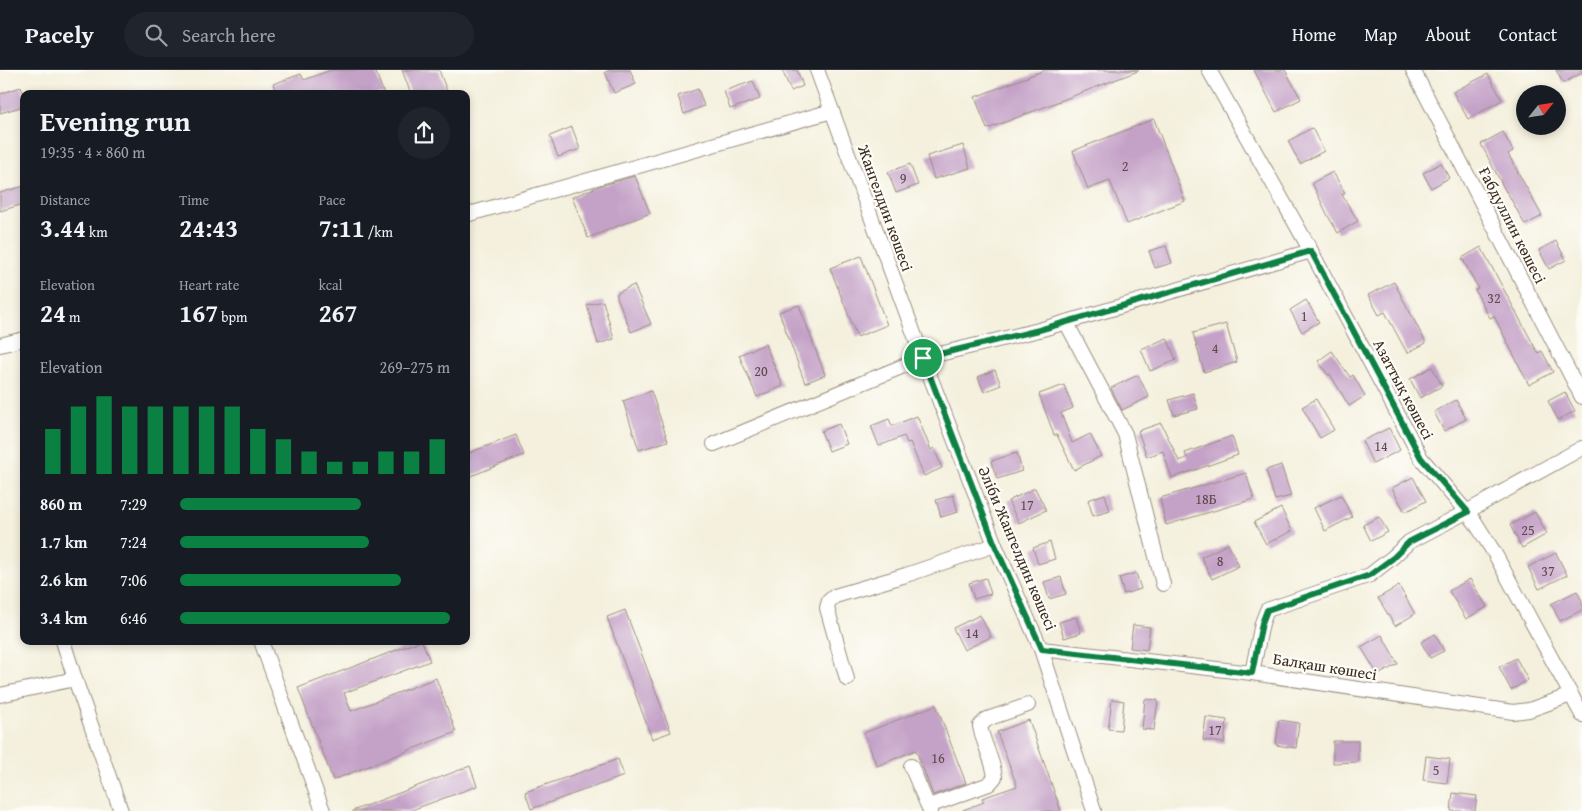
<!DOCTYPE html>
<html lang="en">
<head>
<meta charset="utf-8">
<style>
  body { margin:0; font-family:"Gentium Book Plus",serif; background:#20242c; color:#f1f3f6; height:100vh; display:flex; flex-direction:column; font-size:19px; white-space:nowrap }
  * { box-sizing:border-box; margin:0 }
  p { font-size:16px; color:#9ea1a6 }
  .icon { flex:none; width:28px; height:28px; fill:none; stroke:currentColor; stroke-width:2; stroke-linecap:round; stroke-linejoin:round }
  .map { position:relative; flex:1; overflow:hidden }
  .side { position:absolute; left:20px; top:20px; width:450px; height:555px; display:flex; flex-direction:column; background:#171b24; border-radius:10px; box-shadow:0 2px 8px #0003 }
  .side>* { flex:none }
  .needle { width:32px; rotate:60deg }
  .controls { position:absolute; left:1516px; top:15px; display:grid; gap:10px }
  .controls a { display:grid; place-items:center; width:50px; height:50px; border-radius:50%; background:#171b24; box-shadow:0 2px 8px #0003; font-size:25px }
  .pin { position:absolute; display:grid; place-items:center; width:42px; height:42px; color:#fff; margin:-21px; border:2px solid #fff; border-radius:50%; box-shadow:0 1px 5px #0007 }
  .round { display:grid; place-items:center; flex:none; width:52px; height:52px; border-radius:26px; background:#20242c }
  .headline { display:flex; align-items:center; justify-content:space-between; height:85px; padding:0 20px }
  h1 { font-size:28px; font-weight:800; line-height:38px }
  .stats { display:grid; grid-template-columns:repeat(3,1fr); gap:8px; height:85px; padding:5px 20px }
  .stats div { display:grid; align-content:center }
  .stats b { font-size:25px; font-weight:800 }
  .stats small { font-size:14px; font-weight:400 }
  .stats p { font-size:14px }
  .chart { height:140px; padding:10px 20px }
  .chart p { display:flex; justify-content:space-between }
  .chart svg { width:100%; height:90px; margin-top:5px; stroke:#0b8043; stroke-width:6 }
  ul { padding:0 20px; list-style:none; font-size:16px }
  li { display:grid; grid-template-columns:80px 60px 1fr; align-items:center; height:38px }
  li i { height:12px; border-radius:6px; background:#0b8043 }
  header { display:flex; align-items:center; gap:30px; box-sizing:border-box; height:70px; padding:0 25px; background:#171b24; border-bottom:1px solid #363941 }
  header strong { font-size:24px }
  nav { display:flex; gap:28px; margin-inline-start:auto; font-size:18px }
  .search { width:350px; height:45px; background:#20242c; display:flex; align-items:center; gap:12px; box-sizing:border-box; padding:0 18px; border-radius:28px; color:#9ea1a6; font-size:19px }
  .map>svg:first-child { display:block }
</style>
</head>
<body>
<header>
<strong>Pacely</strong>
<div class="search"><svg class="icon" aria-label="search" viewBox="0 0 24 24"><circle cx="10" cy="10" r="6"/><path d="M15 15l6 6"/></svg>Search here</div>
<nav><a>Home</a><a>Map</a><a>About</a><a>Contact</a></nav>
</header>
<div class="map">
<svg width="1582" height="741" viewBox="0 0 1582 741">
  <rect width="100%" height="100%" fill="#fdfcf7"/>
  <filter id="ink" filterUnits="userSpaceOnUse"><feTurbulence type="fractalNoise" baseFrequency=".02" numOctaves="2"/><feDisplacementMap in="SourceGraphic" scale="10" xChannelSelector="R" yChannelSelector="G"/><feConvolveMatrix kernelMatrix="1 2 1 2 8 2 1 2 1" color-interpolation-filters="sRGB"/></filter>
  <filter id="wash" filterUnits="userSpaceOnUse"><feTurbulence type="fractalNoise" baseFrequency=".0096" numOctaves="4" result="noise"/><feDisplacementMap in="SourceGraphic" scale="20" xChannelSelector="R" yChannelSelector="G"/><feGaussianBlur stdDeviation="1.12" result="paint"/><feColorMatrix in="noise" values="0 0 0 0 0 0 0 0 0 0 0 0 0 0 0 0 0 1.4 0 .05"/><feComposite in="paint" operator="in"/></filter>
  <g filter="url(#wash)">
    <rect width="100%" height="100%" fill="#f4f0dd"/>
    <g id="blocks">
      <g fill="#c4a2c8">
        <polygon points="331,0 375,0 384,24 277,24 273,14 301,4 304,10"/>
        <polygon points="402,0 439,0 448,24 411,24"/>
        <polygon points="610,0 630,0 636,14 614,23 605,2"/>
        <polygon points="782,0 797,0 803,16 791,21"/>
        <polygon points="1045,0 1138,0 1138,1 987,59 975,27"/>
        <polygon points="1254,0 1285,0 1301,29 1276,42"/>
        <polygon points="1556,0 1582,0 1582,3 1563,13"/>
        <polygon points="1488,4 1502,30 1468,49 1453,22"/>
        <polygon points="753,11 760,29 730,39 724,21"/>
        <polygon points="21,17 24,25 24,36 0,43 0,24"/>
        <polygon points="698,19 704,36 684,44 678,26"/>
        <polygon points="1154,49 1185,131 1127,154 1110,111 1088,119 1073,81"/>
        <polygon points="572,57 580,79 558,87 550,66"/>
        <polygon points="1312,58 1324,81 1300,94 1288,71"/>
        <polygon points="1503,62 1513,81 1508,84 1542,146 1525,155 1507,122 1506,122 1481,74"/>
        <polygon points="963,75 970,98 934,109 927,86"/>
        <polygon points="1441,93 1449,108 1431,118 1423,103"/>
        <polygon points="910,94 918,115 896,123 888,102"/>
        <polygon points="1333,102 1345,123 1342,125 1358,151 1338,163 1328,146 1312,113"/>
        <polygon points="635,106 650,143 588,168 572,127 600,116"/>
        <polygon points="24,116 24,134 0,141 0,123"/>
        <polygon points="1556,171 1566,190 1549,199 1539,180"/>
        <polygon points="1166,176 1172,193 1155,198 1149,181"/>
        <polygon points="1481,177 1538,283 1542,281 1553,302 1529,315 1494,246 1490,248 1475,220 1478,218 1462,188"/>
        <polygon points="861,186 887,255 857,267 830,198"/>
        <polygon points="1394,212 1426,273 1407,283 1385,242 1379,245 1368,225"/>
        <polygon points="634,215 651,254 631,262 617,227 617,223"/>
        <polygon points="1306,230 1319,252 1302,262 1290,240"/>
        <polygon points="603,231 614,269 598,274 587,235"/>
        <polygon points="799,235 825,305 805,313 779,242"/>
        <polygon points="1226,254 1237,292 1204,302 1193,263"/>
        <polygon points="1167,268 1176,290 1150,301 1141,279"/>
        <polygon points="765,274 783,316 757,327 739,285"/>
        <polygon points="1332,281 1350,307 1353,305 1365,326 1349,336 1330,304 1328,305 1318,291"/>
        <polygon points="1432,297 1442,316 1420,328 1410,309"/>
        <polygon points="995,300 1001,315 984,322 978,307"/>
        <polygon points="1138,305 1149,327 1122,340 1111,318"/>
        <polygon points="1064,315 1073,338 1061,343 1072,373 1090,364 1101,386 1074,400 1057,365 1054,365 1039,324"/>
        <polygon points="651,321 668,371 639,380 623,331"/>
        <polygon points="1565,322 1575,341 1558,350 1548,331"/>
        <polygon points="1193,323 1198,339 1174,345 1169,330"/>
        <polygon points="1316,329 1334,360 1320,368 1302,337"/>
        <polygon points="1456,330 1466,349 1444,361 1434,342"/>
        <polygon points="917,346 931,380 934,378 942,398 924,406 910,372 907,373 904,366 879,376 871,356 889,349 892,356"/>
        <polygon points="1161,353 1179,391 1187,388 1185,383 1232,366 1238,385 1172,408 1163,381 1147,387 1138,361"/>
        <polygon points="839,354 847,374 829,381 821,361"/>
        <polygon points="1389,358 1400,380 1373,394 1362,371"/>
        <polygon points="516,365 524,385 466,408 466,384"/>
        <polygon points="1017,383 1022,401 997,409 991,391"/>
        <polygon points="1281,395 1291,426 1275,430 1266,400"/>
        <polygon points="1246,403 1254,429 1166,455 1160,428"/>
        <polygon points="1413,407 1426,431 1405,442 1392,418"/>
        <polygon points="1035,418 1046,440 1019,453 1008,431"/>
        <polygon points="1105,424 1110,441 1093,446 1088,430"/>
        <polygon points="953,425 958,442 941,447 936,430"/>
        <polygon points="1341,425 1352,447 1325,461 1314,438"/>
        <polygon points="1281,438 1292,461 1266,474 1254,452"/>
        <polygon points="1535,442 1547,464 1522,478 1510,455"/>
        <polygon points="1379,447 1388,462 1371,471 1363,455"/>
        <polygon points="1050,472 1055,489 1038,494 1033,478"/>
        <polygon points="1228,474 1239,496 1212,509 1201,487"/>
        <polygon points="1556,483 1567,505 1539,519 1528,497"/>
        <polygon points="1136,503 1141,519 1124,524 1119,508"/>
        <polygon points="1061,507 1066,524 1049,529 1044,512"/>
        <polygon points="986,508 991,524 974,529 969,513"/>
        <polygon points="1470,509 1487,537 1466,549 1449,521"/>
        <polygon points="1399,516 1415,544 1395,556 1378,528"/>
        <polygon points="1577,521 1582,531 1582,540 1560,551 1551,534"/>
        <polygon points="625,540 671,662 652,669 607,547"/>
        <polygon points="980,545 991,567 964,580 953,558"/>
        <polygon points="1076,547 1081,563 1064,568 1059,552"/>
        <polygon points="1133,555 1150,557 1147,580 1130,578"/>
        <polygon points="1435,564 1444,581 1430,588 1421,572"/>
        <polygon points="1382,565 1398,594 1378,605 1361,577"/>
        <polygon points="420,571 422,571 430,591 344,623 351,641 436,608 456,662 333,710 298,618"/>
        <polygon points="1516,588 1528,610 1511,620 1499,597"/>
        <polygon points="1112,629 1124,631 1121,660 1108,659"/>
        <polygon points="1145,629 1158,630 1154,660 1142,659"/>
        <polygon points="936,635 966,713 933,725 916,680 877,696 864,663"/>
        <polygon points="1206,647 1227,650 1224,673 1203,670"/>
        <polygon points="1029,650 1061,741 963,741 963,740 984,732 982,728 1017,716 997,662"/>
        <polygon points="1279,650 1299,653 1296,678 1276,675"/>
        <polygon points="1333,671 1358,671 1358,692 1333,693"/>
        <polygon points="1426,686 1450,689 1447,713 1423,710"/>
        <polygon points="618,689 624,706 531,739 525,722"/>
        <polygon points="470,696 477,716 409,741 352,741"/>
        <polygon points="1453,723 1477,726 1475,741 1451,741"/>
      </g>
    </g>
  </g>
  <g filter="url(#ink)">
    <use href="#blocks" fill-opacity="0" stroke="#988d7e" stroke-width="1"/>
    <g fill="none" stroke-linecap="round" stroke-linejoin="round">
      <g stroke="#988d7e" stroke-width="16">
        <g id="minor">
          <polyline points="817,0 923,288 995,475 1041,579 1094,741"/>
          <polyline points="1209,0 1311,181 1421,388 1475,452 1495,484 1582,645"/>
          <polyline points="1413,0 1582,327"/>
          <polyline points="466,145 832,41"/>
          <polyline points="1066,252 1125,364 1163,514"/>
          <polyline points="0,275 24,269"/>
          <polyline points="714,374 923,288 1039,260 1311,181"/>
          <polyline points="63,571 75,609 121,741"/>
          <polyline points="261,571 323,741"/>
          <polyline points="1041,579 1252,603 1513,642 1529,640 1571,625"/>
          <polyline points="1252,603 1262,553 1267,540 1370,505 1393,487 1409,472 1468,441 1582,378"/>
          <polyline points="847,609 827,538 829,531 835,526 906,505 995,475"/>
          <polyline points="0,625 75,609"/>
          <polyline points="911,696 930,741"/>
          <path d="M929,736l60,-22 6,-7c-2,-18 -12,-33 -15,-51l7,-7 41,-14"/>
        </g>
      </g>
      <use href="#minor" stroke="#fff" stroke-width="14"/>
    </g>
  </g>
  <g fill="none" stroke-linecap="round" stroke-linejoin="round" filter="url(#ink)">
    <g stroke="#fff" stroke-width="10">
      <polygon id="route" points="1311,181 1421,388 1468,442 1409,472 1393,488 1370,505 1267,540 1262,553 1252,603 1042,579 995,475 923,288 1039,260"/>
    </g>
    <use href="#route" stroke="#0b8043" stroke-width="6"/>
  </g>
  <g text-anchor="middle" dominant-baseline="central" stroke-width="4.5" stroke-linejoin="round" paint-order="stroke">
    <g font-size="14" fill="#5d4848">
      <text x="1125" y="96">2</text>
      <text x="903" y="108">9</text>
      <text x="1494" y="228">32</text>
      <text x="1304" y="246">1</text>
      <text x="1215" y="278">4</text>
      <text x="761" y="301">20</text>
      <text x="1381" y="376">14</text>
      <text x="1206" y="429">18Б</text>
      <text x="1027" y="435">17</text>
      <text x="1528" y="460">25</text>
      <text x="1220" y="491">8</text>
      <text x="1548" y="501">37</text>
      <text x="972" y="563">14</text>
      <text x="1215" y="660">17</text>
      <text x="938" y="688">16</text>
      <text x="1436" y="700">5</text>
    </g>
    <g font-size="16" fill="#3b2a1e" stroke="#fdfcf7">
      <text transform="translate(886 138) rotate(70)">Жангелдин көшесі</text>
      <text transform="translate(1513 155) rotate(63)">Ғабдуллин көшесі</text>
      <text transform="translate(1404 319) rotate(62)">Азаттық көшесі</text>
      <text transform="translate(1018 478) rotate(67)">Әліби Жангелдин көшесі</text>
      <text transform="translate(1325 596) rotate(9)">Балқаш көшесі</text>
    </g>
  </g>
</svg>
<div class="controls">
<a><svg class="needle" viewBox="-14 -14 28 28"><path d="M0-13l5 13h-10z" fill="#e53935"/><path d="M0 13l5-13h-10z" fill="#9ea1a6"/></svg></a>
</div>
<div class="pin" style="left:923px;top:288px;background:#1e9e55"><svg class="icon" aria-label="arrive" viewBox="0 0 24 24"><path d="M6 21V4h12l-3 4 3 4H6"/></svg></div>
<section class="side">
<div class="headline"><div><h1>Evening run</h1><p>19:35 · 4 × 860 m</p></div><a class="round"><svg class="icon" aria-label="share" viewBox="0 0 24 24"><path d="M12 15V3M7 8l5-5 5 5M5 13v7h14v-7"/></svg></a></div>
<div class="stats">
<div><p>Distance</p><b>3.44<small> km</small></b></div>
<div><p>Time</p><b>24:43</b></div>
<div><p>Pace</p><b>7:11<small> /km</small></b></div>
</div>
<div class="stats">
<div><p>Elevation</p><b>24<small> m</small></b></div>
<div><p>Heart rate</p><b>167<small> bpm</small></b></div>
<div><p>kcal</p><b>267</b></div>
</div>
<div class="chart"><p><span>Elevation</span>269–275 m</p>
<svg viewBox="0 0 160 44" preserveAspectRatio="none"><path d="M5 44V22M15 44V11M25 44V6M35 44V11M45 44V11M55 44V11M65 44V11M75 44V11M85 44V22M95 44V27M105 44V33M115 44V38M125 44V38M135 44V33M145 44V33M155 44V27"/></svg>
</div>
<ul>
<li><b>860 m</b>7:29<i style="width:67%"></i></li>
<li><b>1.7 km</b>7:24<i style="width:70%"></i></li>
<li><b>2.6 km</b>7:06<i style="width:82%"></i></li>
<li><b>3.4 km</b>6:46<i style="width:100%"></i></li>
</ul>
</section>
</div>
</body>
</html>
